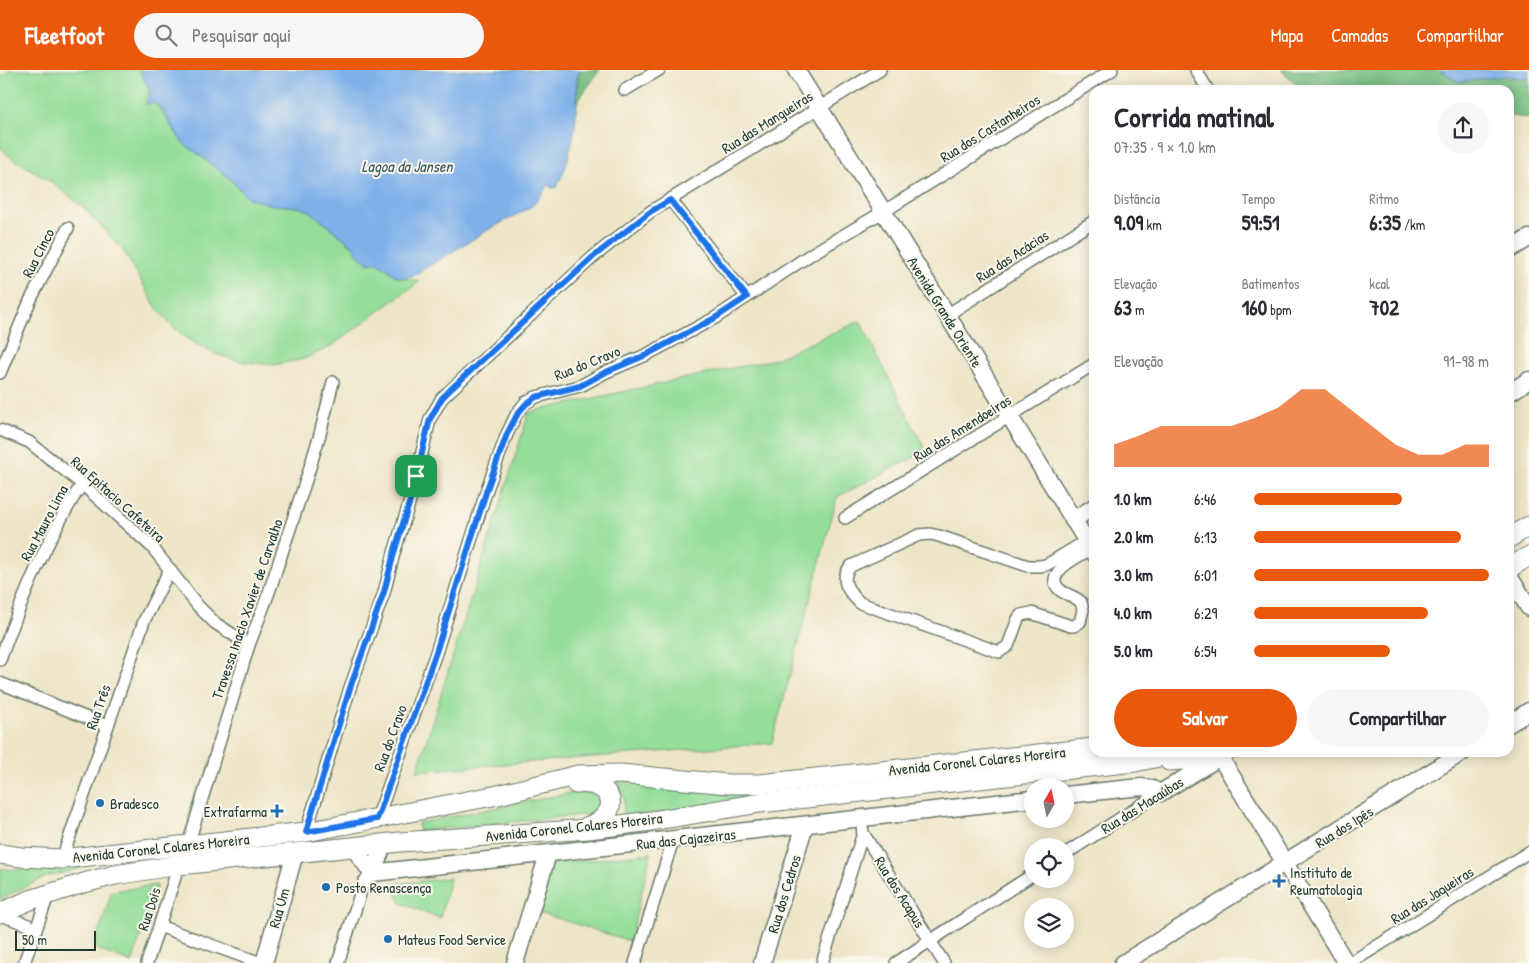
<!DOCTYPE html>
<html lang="pt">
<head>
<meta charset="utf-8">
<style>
  body { margin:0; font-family:"Patrick Hand",sans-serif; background:#f7f7f7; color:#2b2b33; height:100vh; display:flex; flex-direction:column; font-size:19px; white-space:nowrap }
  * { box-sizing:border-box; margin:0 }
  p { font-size:16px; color:#7c7c81 }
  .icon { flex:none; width:28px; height:28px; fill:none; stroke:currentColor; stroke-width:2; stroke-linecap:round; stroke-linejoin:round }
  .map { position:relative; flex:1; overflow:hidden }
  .drawer { position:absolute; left:1089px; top:15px; width:425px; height:672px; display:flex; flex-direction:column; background:#fff; border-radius:15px; box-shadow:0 2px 12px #0003 }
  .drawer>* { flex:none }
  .needle { width:32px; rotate:9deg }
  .buttons { position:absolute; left:1024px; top:708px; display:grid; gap:10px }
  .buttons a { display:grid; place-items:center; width:50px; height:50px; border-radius:50%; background:#fff; box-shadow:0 2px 12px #0003; font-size:25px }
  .scale { position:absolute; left:15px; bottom:12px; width:81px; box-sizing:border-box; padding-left:5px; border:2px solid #1f3d34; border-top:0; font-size:14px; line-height:18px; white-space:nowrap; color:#1f3d34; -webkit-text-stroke:4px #fbf7ec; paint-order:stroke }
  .pin { position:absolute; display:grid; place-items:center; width:42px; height:42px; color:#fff; margin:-21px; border-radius:10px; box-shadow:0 2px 8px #0006 }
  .round { display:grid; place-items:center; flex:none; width:52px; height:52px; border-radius:26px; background:#f7f7f7 }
  .summary { display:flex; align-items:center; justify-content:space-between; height:85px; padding:0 25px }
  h1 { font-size:28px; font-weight:700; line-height:38px }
  .stats { display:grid; grid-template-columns:repeat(3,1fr); gap:8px; height:85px; padding:5px 25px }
  .stats div { display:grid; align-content:center }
  .stats b { font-size:21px; font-weight:700 }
  .stats small { font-size:14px; font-weight:400 }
  .stats p { font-size:14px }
  .chart { height:140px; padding:10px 25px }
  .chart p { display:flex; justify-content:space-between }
  .chart svg { width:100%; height:90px; margin-top:5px; fill:#ea580c; opacity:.7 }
  .cta { display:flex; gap:10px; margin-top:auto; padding:10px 25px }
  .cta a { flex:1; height:58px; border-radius:30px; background:#ea580c; color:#fff; font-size:20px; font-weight:700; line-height:58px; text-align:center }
  .cta a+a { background:#f7f7f7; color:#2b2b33 }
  ul { padding:0 25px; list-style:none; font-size:16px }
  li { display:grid; grid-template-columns:80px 60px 1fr; align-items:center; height:38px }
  li i { height:12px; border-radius:6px; background:#ea580c }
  header { display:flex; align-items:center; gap:30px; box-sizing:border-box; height:70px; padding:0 25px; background:#ea580c; color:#fff }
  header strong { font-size:24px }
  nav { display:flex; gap:28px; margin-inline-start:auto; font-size:18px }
  .search { width:350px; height:45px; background:#f7f7f7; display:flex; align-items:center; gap:12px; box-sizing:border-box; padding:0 18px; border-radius:28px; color:#7c7c81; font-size:19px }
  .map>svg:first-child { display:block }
</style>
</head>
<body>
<header>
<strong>Fleetfoot</strong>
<div class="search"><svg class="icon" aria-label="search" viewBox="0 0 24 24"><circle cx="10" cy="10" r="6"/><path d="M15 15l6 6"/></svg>Pesquisar aqui</div>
<nav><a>Mapa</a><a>Camadas</a><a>Compartilhar</a></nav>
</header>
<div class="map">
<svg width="1529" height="893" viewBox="0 0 1529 893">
  <rect width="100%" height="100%" fill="#fbf7ec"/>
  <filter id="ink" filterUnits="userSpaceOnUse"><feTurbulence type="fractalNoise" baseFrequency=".02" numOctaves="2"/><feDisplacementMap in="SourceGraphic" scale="10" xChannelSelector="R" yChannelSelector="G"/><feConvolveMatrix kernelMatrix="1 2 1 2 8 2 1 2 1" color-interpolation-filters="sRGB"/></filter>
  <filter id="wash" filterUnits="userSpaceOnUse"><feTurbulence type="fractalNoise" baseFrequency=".0096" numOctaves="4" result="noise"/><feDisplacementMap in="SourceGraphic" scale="20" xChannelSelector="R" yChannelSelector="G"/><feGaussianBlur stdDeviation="1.12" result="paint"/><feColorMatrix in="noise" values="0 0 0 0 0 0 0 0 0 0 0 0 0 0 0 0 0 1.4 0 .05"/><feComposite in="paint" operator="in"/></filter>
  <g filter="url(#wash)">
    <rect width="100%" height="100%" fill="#eee5c8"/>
    <g fill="#94de9a" stroke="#5a8e67">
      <polygon points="8,0 139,0 147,14 150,23 147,29 158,36 182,72 227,106 248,128 273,135 298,137 310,141 353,176 360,187 367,192 378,193 385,197 397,207 420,211 330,277 304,289 274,295 244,292 215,284 189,270 171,255 156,237 123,180 82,136 50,111 9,86 0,77 0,8"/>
      <polygon points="860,251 926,381 837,427 772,673 417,701 529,342 775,289"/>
      <polygon points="1099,683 1151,683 623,747 624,729 619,712 745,721"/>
      <path d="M581,721l15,4c5,8 4,14 -3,19l-174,17 -1,-8z"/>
      <polygon points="651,783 630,871 537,842 552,794"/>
      <polygon points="81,793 82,798 46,807 0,829 0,799 21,800"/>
      <polygon points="450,808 440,848 401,833 392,814"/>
      <polygon points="157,815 132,893 94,878 112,821"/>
    </g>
    <g fill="#77bd82" stroke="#4b7d5b">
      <polygon points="580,0 600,0 577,32 578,6"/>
      <polygon points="1281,0 1440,0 1459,12 1505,6 1529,9 1529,48 1509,46 1509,20 1301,20"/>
    </g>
    <g fill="#7eb0ea" stroke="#4e768f">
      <path d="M139,0h441c-6,13 -2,21 -3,34 -2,29 -7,57 -20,83l-5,1 -4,-3 -12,17 -7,6 -41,22 -74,45 -10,3 -7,-1 -12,-10 -7,-4 -11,-1 -7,-5 -7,-11 -43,-35 -12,-4 -25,-2 -25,-7 -21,-22 -45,-34 -22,-35 -6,-4 -8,1 1,-5 3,-6 -3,-9z"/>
      <polygon points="1440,0 1529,0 1529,9 1505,6 1459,12"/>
    </g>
  </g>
  <g filter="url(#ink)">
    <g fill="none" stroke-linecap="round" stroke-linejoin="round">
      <g stroke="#677868" stroke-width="14">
        <g id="street">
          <polyline points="1196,0 1208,20"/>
          <polyline points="625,20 659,0"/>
          <polyline points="670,129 747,227"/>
          <polyline points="947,245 1094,151"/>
          <polyline points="0,303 30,231 68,158"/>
          <polyline points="0,360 29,372 82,414 152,477 198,536 215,553 249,575"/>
          <polyline points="845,448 1094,294"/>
          <path d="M1086,471l-38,23c-6,3 -12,2 -20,2l-89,-30 -9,-2 -11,1 -68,31c-13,14 -2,26 9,37l139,49 9,-6 10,-27 3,-4 10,-2 40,13h3l6,-4 3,-12 -2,-8c-6,-6 -15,-7 -21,-12 -19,-17 20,-34 31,-41"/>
          <path d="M0,590c22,-61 46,-121 82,-176"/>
          <polyline points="0,613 107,656"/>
          <polyline points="377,749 436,583 487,419 507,364 517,343 525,333 536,327 580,316 606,302 646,285 715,248 813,183 883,142 1112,0"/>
          <polyline points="861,749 863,763 944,893"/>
          <polyline points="306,762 350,618 384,523 394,483 412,424 430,349 442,328 593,187 650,142 880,0"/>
          <polyline points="188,775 249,575 268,525 307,407 320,364 333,312"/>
          <polyline points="1065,784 1160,723"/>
          <polyline points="62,789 144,551 170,499"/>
          <polyline points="4,846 36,858"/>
          <polyline points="159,856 261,893"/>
          <polyline points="24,893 49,823"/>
          <polyline points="147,893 179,795"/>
          <polyline points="338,893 364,812 372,803"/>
          <polyline points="635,893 673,770"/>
          <polyline points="822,893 863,763"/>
          <polyline points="896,893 1032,805"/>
          <polyline points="1350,893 1529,782"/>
        </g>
      </g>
      <g stroke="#677868" stroke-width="19">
        <g id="secondary">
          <polyline points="796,0 1094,483"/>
          <polyline points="1509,180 1529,168"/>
          <polyline points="1509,323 1529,310"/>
          <polyline points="1073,450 1094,437"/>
          <polyline points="1509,506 1529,538"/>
          <polyline points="1509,654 1529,641"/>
          <polyline points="1065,725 1141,717 1150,718 1160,723 1220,687 1346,893"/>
          <polyline points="353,777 372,803"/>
          <polyline points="372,803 1032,729"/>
          <polyline points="372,803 384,774"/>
          <polyline points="264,893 295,783"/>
          <polyline points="515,893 548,784"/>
          <polyline points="762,893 805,755"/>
          <polyline points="1123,893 1463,682"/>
        </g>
      </g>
      <g stroke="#677868" stroke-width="21">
        <g id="primary">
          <polyline points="1509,468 1529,456"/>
          <polyline points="1509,498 1529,486"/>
          <polyline points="1169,691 1220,687 1226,682"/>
          <path d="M576,714c38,-5 49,31 10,43"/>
          <polyline points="0,784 21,787 62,789 306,762 498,725 578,705 621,704 728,714 760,714 1094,678"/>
          <polyline points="0,843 30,830 84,813 115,805 179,795 400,772 589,759 651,751 760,733 1135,692 1182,682"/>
        </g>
      </g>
      <use href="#street" stroke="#fff" stroke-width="11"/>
      <use href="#secondary" stroke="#fff" stroke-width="16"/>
      <use href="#primary" stroke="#fff" stroke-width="19"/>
    </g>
  </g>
  <g fill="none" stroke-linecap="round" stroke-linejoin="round" filter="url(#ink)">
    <g stroke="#fff" stroke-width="10">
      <polygon id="route" points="670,130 747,227 715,248 646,285 606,302 580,316 536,327 526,334 518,343 507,364 487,419 436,582 377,749 306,762 350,618 384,522 394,483 412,424 430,349 442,328 451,319 593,187 650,142"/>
    </g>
    <use href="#route" stroke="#1a73e8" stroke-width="6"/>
  </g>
  <g fill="#1f6fb2" stroke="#fbf7ec" stroke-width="2">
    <circle cx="100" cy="733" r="5"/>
    <path d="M274.5 733.5h5v5h5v5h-5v5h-5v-5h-5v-5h5z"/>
    <path d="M1276.5 803.5h5v5h5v5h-5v5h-5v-5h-5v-5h5z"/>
    <circle cx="326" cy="817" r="5"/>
    <circle cx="388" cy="869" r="5"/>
  </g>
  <g text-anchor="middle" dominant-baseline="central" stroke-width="4" stroke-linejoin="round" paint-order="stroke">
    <g font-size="15" fill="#1f3d34" stroke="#fbf7ec">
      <text transform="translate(767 52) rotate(-32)">Rua das Mangueiras</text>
      <text transform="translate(990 58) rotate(-32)">Rua dos Castanheiros</text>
      <text transform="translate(38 183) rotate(-63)">Rua Cinco</text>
      <text transform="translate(1012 186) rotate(-33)">Rua das Acácias</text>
      <text transform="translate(945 242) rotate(58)">Avenida Grande Oriente</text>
      <text transform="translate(587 293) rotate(-22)">Rua do Cravo</text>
      <text transform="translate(962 358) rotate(-32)">Rua das Amendoeiras</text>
      <text transform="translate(118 429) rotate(42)">Rua Epitacio Cafeteira</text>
      <text transform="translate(44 453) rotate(-62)">Rua Mauro Lima</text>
      <text transform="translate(247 539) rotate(-71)">Travessa Inacio Xavier de Carvalho</text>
      <text transform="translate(98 637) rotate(-71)">Rua Três</text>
      <text transform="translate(390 668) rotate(-70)">Rua do Cravo</text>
      <text transform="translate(977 691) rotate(-6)">Avenida Coronel Colares Moreira</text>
      <text transform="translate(1142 735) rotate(-32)">Rua das Macaúbas</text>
      <text transform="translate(574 757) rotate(-6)">Avenida Coronel Colares Moreira</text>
      <text transform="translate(1344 757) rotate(-32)">Rua dos Ipês</text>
      <text transform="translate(686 769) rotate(-6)">Rua das Cajazeiras</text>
      <text transform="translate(161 778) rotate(-6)">Avenida Coronel Colares Moreira</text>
      <text transform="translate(900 822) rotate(58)">Rua dos Acapus</text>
      <text transform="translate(784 824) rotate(-73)">Rua dos Cedros</text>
      <text transform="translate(1432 825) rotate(-32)">Rua das Jaqueiras</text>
      <text transform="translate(279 838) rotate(-74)">Rua Um</text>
      <text transform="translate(149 839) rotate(-72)">Rua Dois</text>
    </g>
    <g font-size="15" fill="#1f3d34" stroke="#fbf7ec" text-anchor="start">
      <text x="110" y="733">Bradesco</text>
      <text x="267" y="741" text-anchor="end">Extrafarma</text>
      <text x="1290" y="802">Instituto de<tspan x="1290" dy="17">Reumatologia</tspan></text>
      <text x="336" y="817">Posto Renascença</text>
      <text x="398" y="869">Mateus Food Service</text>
    </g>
    <g font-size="16" font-style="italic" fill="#375a62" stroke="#fbf7ec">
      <text x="407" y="96">Lagoa da Jansen</text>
    </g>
  </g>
</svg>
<div class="buttons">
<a><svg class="needle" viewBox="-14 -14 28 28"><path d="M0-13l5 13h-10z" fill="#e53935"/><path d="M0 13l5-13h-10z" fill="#7c7c81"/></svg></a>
<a><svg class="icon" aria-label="locate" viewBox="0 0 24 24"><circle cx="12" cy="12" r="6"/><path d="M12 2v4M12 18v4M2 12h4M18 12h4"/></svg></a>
<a><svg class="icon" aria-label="layers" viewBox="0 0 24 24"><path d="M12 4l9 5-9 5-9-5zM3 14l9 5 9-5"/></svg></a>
</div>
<div class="scale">50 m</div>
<div class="pin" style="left:416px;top:406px;background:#1e9e55"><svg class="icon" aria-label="arrive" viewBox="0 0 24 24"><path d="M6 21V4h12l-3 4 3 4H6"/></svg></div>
<section class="drawer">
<div class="summary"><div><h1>Corrida matinal</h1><p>07:35 · 9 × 1.0 km</p></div><a class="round"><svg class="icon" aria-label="share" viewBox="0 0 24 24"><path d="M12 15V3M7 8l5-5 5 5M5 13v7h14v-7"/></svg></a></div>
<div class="stats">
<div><p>Distância</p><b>9.09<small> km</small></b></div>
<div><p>Tempo</p><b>59:51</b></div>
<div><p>Ritmo</p><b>6:35<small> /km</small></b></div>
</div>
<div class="stats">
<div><p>Elevação</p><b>63<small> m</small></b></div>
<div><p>Batimentos</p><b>160<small> bpm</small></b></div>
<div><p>kcal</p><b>702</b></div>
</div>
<div class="chart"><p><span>Elevação</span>91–98 m</p>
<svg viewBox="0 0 160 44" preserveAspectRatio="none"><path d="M0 44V33L10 29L20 24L30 24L40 24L50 24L60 20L70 15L80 6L90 6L100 15L110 24L120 33L130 38L140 38L150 33L160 33V44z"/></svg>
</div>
<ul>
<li><b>1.0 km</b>6:46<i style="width:63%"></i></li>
<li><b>2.0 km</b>6:13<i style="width:88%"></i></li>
<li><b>3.0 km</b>6:01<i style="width:100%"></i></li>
<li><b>4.0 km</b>6:29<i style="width:74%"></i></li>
<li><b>5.0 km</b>6:54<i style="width:58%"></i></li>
</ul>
<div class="cta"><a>Salvar</a><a>Compartilhar</a></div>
</section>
</div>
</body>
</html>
